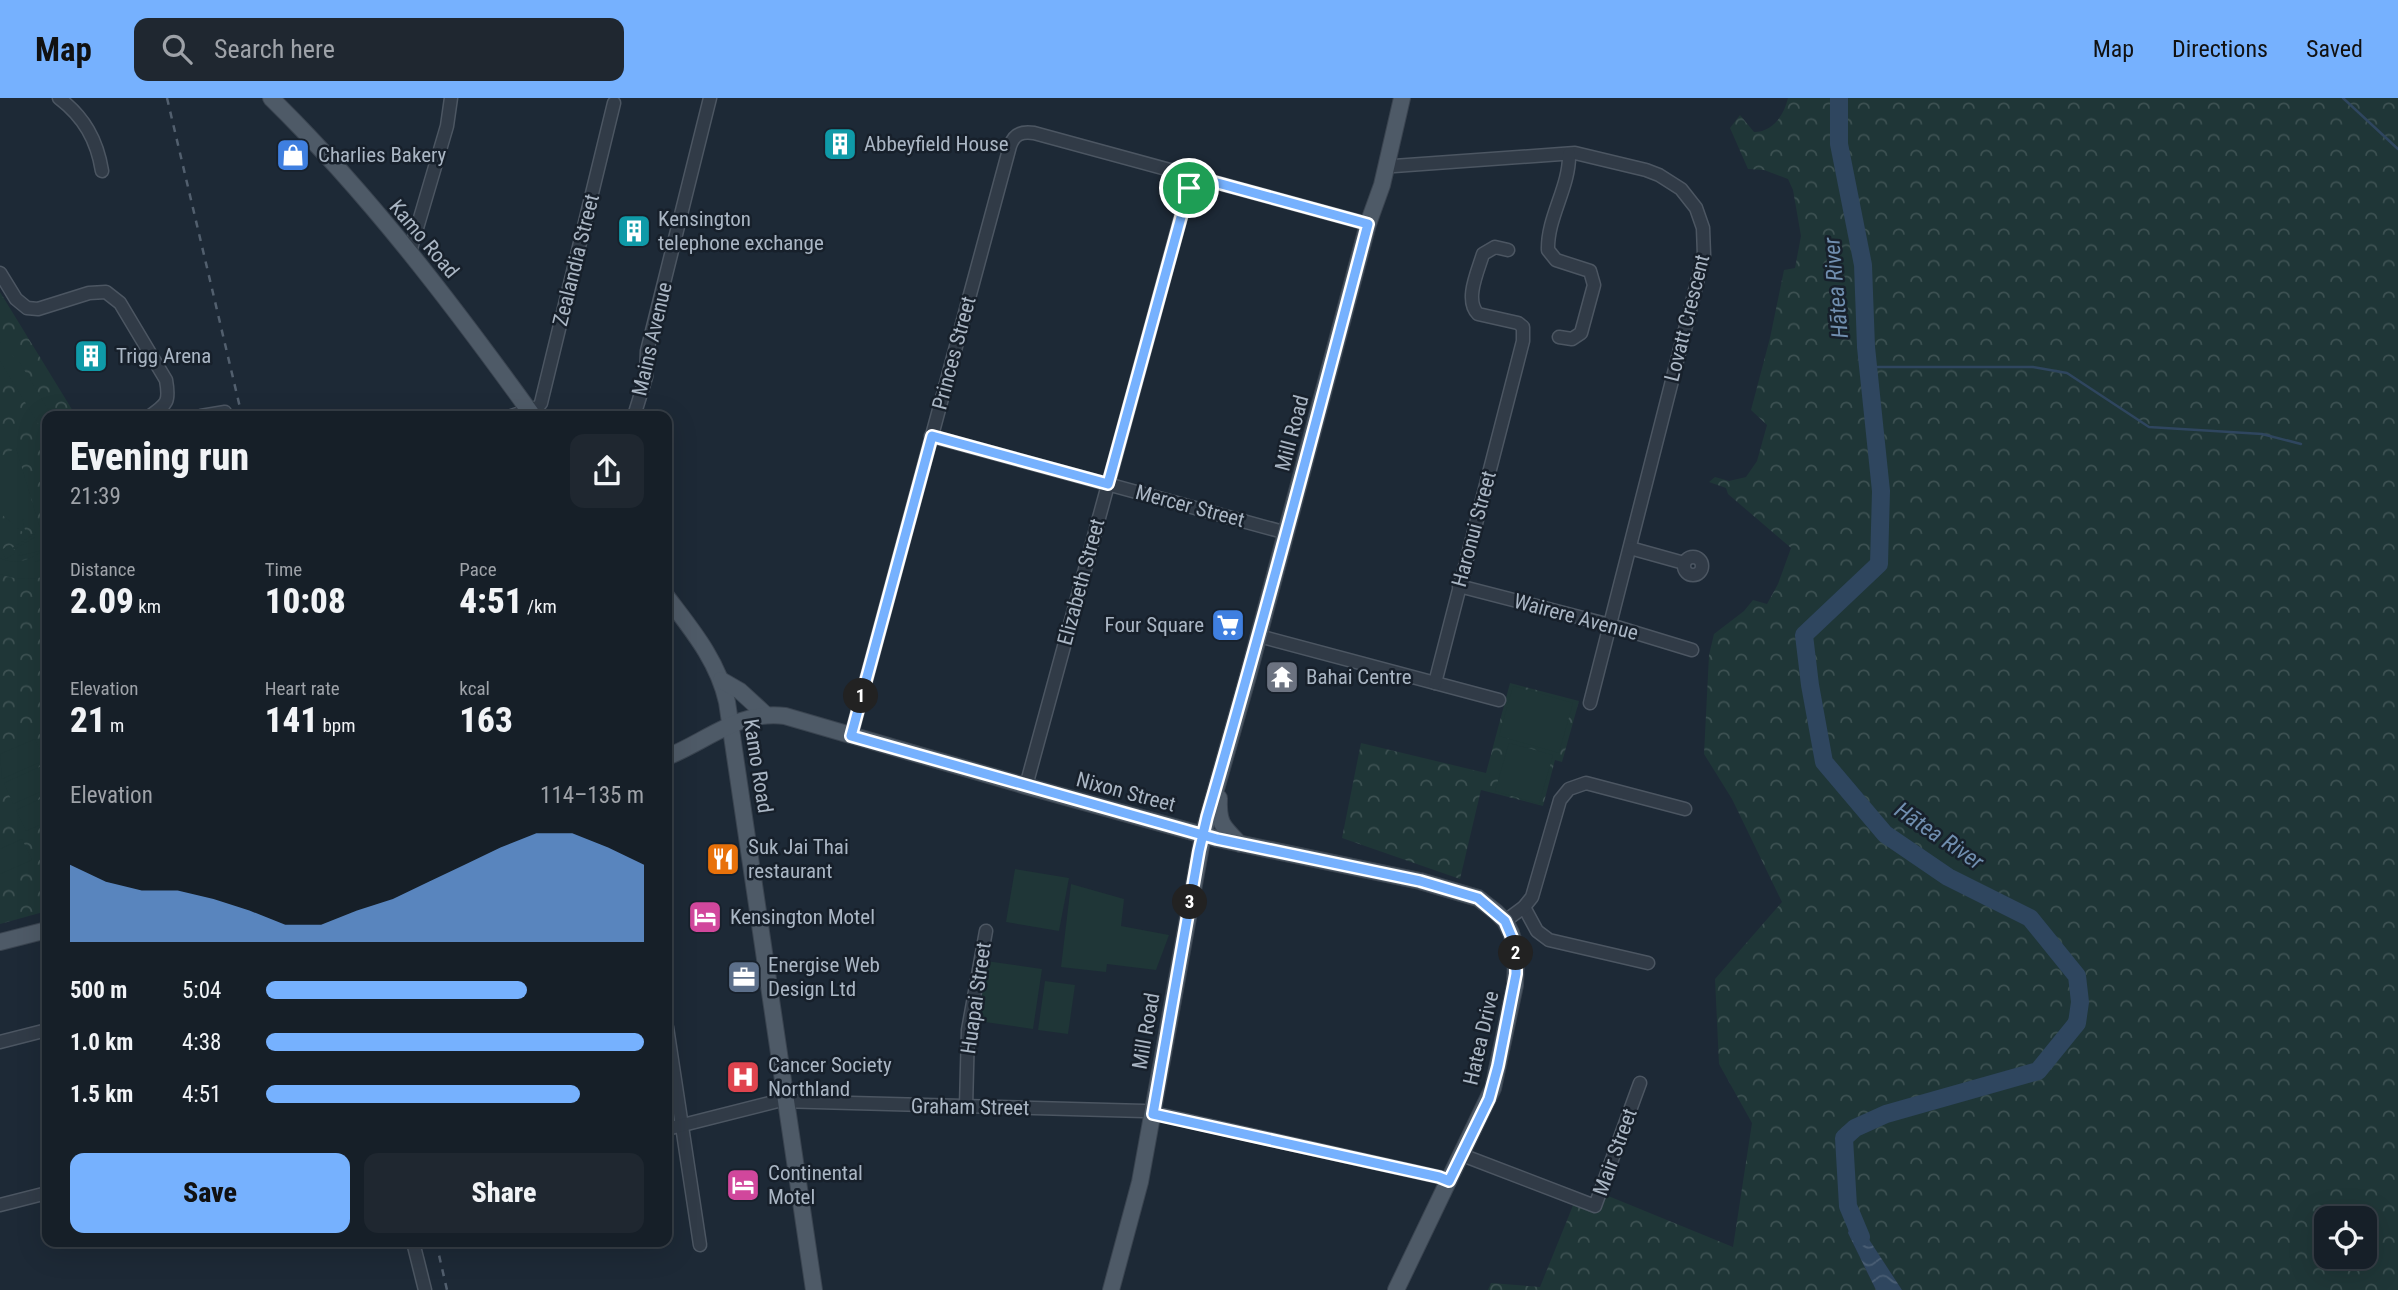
<!DOCTYPE html>
<html lang="en">
<head>
<meta charset="utf-8">
<style>
  body { margin:0; font-family:"Roboto Condensed",sans-serif; background:#1f2730; color:#f1f3f6; height:100vh; display:flex; flex-direction:column; font-size:26px; white-space:nowrap }
  * { box-sizing:border-box; margin:0 }
  p { font-size:23px; color:#9ea2a8 }
  .icon { flex:none; width:38px; height:38px; fill:none; stroke:currentColor; stroke-width:2; stroke-linecap:round; stroke-linejoin:round }
  .map { position:relative; flex:1; overflow:hidden }
  .panel { position:absolute; left:42px; top:313px; width:630px; height:836px; display:flex; flex-direction:column; background:#161f28; border-radius:14px; box-shadow:0 7px 28px #0002,0 0 0 2px #353d45 }
  .panel>* { flex:none }
  .controls { position:absolute; left:2314px; top:1108px; display:grid; gap:14px }
  .controls a { display:grid; place-items:center; width:63px; height:63px; border-radius:14px; background:#161f28; box-shadow:0 7px 28px #0002,0 0 0 2px #353d45; font-size:35px }
  .pin { position:absolute; display:grid; place-items:center; width:60px; height:60px; color:#fff; margin:-30px; border:4px solid #fff; border-radius:50%; box-shadow:0 2px 7px #0007 }
  .km { position:absolute; width:35px; height:35px; margin:-18px; border-radius:50%; background:#222; color:#fff; font-size:19px; line-height:35px; text-align:center }
  .round { display:grid; place-items:center; flex:none; width:74px; height:74px; border-radius:14px; background:#1f2730 }
  .headline { display:flex; align-items:center; justify-content:space-between; height:119px; padding:0 28px }
  h1 { font-size:38px; font-weight:800; line-height:52px }
  .metrics { display:grid; grid-template-columns:repeat(3,1fr); gap:10px; height:119px; padding:7px 28px }
  .metrics div { display:grid; align-content:center }
  .metrics b { font-size:35px; font-weight:800 }
  .metrics small { font-size:19px; font-weight:400 }
  .metrics p { font-size:19px }
  .chart { height:196px; padding:14px 28px }
  .chart p { display:flex; justify-content:space-between }
  .chart svg { width:100%; height:126px; margin-top:7px; fill:#76b1fe; opacity:.7 }
  .button { display:flex; gap:14px; margin-top:auto; padding:14px 28px }
  .button a { flex:1; height:80px; border-radius:14px; background:#76b1fe; color:#111; font-size:28px; font-weight:800; line-height:80px; text-align:center }
  .button a+a { background:#1f2730; color:#f1f3f6 }
  ul { padding:0 28px; list-style:none; font-size:23px }
  li { display:grid; grid-template-columns:112px 84px 1fr; align-items:center; height:52px }
  li i { height:18px; border-radius:9px; background:#76b1fe }
  header { display:flex; align-items:center; gap:42px; box-sizing:border-box; height:98px; padding:0 35px; background:#76b1fe; color:#111 }
  header strong { font-size:33px }
  nav { display:flex; gap:38px; margin-inline-start:auto; font-size:24px }
  .search { width:490px; height:63px; background:#1f2730; display:flex; align-items:center; gap:18px; box-sizing:border-box; padding:0 24px; border-radius:14px; color:#9ea2a8; font-size:26px }
  .map>svg:first-child { display:block }
</style>
</head>
<body>
<header>
<strong>Map</strong>
<div class="search"><svg class="icon" aria-label="search" viewBox="0 0 24 24"><circle cx="10" cy="10" r="6"/><path d="M15 15l6 6"/></svg>Search here</div>
<nav><a>Map</a><a>Directions</a><a>Saved</a></nav>
</header>
<div class="map">
<svg width="2398" height="1192" viewBox="0 0 2398 1192">
  <defs>
    <pattern id="forest-crowns" width="20" height="18" patternUnits="userSpaceOnUse" patternTransform="scale(1.75)"><rect width="20" height="18" fill="#1f3637"/><path d="M2 6a3 3 0 1 1 6 0M12 15a3 3 0 1 1 6 0" fill="none" stroke="#3d5152"/></pattern>
    <pattern id="water-waves" width="16" height="10" patternUnits="userSpaceOnUse" patternTransform="scale(1.75)"><rect width="16" height="10" fill="#2f465f"/><path d="M0 5q4-4 8 0t8 0" fill="none" stroke="#4a5e74"/></pattern>
  </defs>
  <rect width="100%" height="100%" fill="#1d2936"/>
  <g fill="url(#forest-crowns)" fill-rule="evenodd">
    <path d="M1788,0h610v1192h-496l-49,-74 -5,17 28,57h-388l3,-7 49,4 36,-89 17,4 8,-9 132,54 19,-124 -33,-59 -4,-85 67,-77 -50,-103 -28,-45 5,-99 5,-21 30,-23 9,-11 14,4 11,-20 13,-36 -63,-54 -2,-6 -17,-6 6,-5 14,4 17,-4 11,-16 10,-36 -16,-15 19,-72 14,-68 11,-2 6,-32 -8,-46 -5,-11 -24,-9 -16,-1 -18,-41 10,-13 14,17c19,0 30,-17 34,-34zM2326,1120h38v38h-38z"/>
    <polygon points="0,194 76,318 47,318 47,813 0,826"/>
    <polygon points="1510,585 1579,603 1562,664 1555,662 1543,708 1481,692 1460,781 1342,740 1361,645 1486,675"/>
  </g>
  <g fill="#1f3637">
    <polygon points="0,244 20,265 52,318 47,318 47,340 0,263"/>
    <path d="M16,350l23,77 2,5 6,-3 -4,5 4,8v15l-12,7 12,-3v17c-16,4 -31,4 -47,-2v-16c18,8 28,2 44,-8l-26,6 17,-19 -22,13 2,3 -9,6 -5,-9 9,-5 2,3 24,-15 -14,-15 3,12 2,1 -2,3 -25,-21v-62l2,5z"/>
    <polygon points="1513,588 1573,605 1559,655 1499,638"/>
    <polygon points="35,641 45,662 2,681 0,656"/>
    <polygon points="1509,645 1553,657 1539,706 1495,693"/>
    <polygon points="46,666 47,691 13,706 4,685"/>
    <polygon points="47,698 47,724 26,733 16,712"/>
    <polygon points="22,741 32,762 0,776 0,751"/>
    <polygon points="1015,771 1069,780 1059,833 1006,824"/>
    <polygon points="1071,786 1124,801 1121,828 1169,837 1156,872 1107,866 1106,874 1061,869"/>
    <polygon points="986,863 1042,871 1033,931 978,923"/>
    <polygon points="1045,883 1075,887 1068,936 1038,932"/>
  </g>
  <polygon fill="url(#water-waves)" points="1853,1117 1902,1192 1876,1192 1848,1135"/>
  <g fill="none" stroke-linecap="round" stroke-linejoin="round">
    <g stroke="#2f465f" stroke-width="2.5">
      <polyline points="2343,0 2398,51"/>
      <polyline points="1868,269 2033,269 2067,275 2149,329 2262,336 2301,346"/>
    </g>
    <polyline stroke="#2f465f" stroke-width="18" points="1839,0 1839,46 1863,167 1866,249 1881,393 1879,466 1804,537 1810,587 1824,664 1885,736 1948,779 2030,820 2077,878 2080,904 2077,925 2038,973 1886,1016 1855,1030 1844,1040 1848,1108 1861,1139"/>
    <g stroke="#4c5662" stroke-width="15">
      <g id="minor">
        <path d="M59,0c25,19 38,42 43,73"/>
        <polyline points="1386,67 1394,68 1575,55 1646,72 1659,77 1681,91 1696,110 1703,130 1704,157 1590,605"/>
        <polyline points="410,154 447,28 451,0"/>
        <path d="M0,175l16,26 11,9 11,1 51,-16 17,-1 14,11 46,77c4,22 1,24 -16,36"/>
        <path d="M1559,239l13,2 9,-6 13,-48 -4,-14 -34,-11 -8,-10c-1,-33 22,-63 21,-96"/>
        <polyline points="201,318 225,314"/>
        <polyline points="511,318 538,309 541,305 614,5"/>
        <polyline points="634,318 646,279 647,253 710,0"/>
        <polyline points="931,338 1287,435"/>
        <polyline points="1630,450 1684,465"/>
        <circle cx="1693" cy="468" r="9"/>
        <polyline points="1459,488 1610,527 1692,552"/>
        <polyline points="1259,538 1499,602"/>
        <path d="M1435,585l88,-342v-14l-5,-4 -40,-9c-14,-14 0,-43 5,-60l12,-7 13,3"/>
        <path d="M851,638l159,-590c4,-12 12,-15 24,-13l334,91"/>
        <polyline points="1026,688 1192,78"/>
        <polyline points="1524,809 1537,833 1549,842 1648,865"/>
        <polyline points="1505,823 1524,809 1532,799 1560,702 1569,691 1586,685 1685,711"/>
        <polyline points="667,929 700,1147"/>
        <polyline points="0,944 47,932"/>
        <polyline points="966,1009 968,932 986,833"/>
        <polyline points="667,1031 778,1003 1144,1013 1439,1079 1449,1083"/>
        <polyline points="1462,1057 1595,1108 1640,985"/>
        <polyline points="0,1107 47,1095"/>
        <polyline points="413,1144 425,1192"/>
      </g>
    </g>
    <g stroke="#3a4450" stroke-width="18">
      <g id="major">
        <path d="M271,0c98,96 182,207 262,318"/>
        <path d="M667,499c25,33 51,64 60,105l87,588"/>
        <polyline points="721,582 740,593 765,616"/>
        <path d="M667,659c40,-16 72,-47 118,-41l241,70 192,53 202,42 34,10 24,7 18,14 9,9 6,12 5,15v13l-1,24 -22,103 -97,202"/>
        <path d="M1219,700c-1,25 3,28 21,46"/>
        <polyline points="0,844 47,832"/>
        <polyline points="1111,1192 1140,1084 1203,737 1248,578 1368,126 1382,87 1402,0"/>
      </g>
    </g>
    <use href="#minor" stroke="#313b47" stroke-width="12"/>
    <use href="#major" stroke="#4e5a67" stroke-width="16"/>
    <g stroke="#525f6e" stroke-width="2.5" stroke-dasharray="7 7" stroke-linecap="butt">
      <polyline points="167,0 242,318"/>
      <polyline points="436,1144 447,1192"/>
    </g>
  </g>
  <g fill="none" stroke-linecap="round" stroke-linejoin="round">
    <g stroke="#fff" stroke-width="14">
      <path id="route" d="M1189,90l-81,296 -176,-48 -81,300 334,94 32,9 203,42 34,10 24,7 27,23 11,26v27l-18,92 -9,33 -40,82 -10,-4 -286,-63 46,-263 8,-34c57,-196 109,-395 161,-593l-176,-48 -3,12"/>
    </g>
    <use href="#route" stroke="#76b1fe" stroke-width="9"/>
  </g>
  <defs>
    <g id="building-square" transform="scale(1.75)"><rect x="-9" y="-9" width="18" height="18" rx="4" fill="#0f9aa8" stroke="#17202b"/><path d="M-4-6H4V6H1V3H-1V6H-4ZM-2.5-4.3h1.7v1.8h-1.7ZM.8-4.3h1.7v1.8H.8ZM-2.5-1h1.7V.8h-1.7ZM.8-1h1.7V.8H.8Z" fill="#fff"/></g>
    <g id="shop-square" transform="scale(1.75)"><rect x="-9" y="-9" width="18" height="18" rx="4" fill="#3f7fe0" stroke="#17202b"/><path d="M-5-2.5h2.3a2.7 3.5 0 0 1 5.4 0H5L5.5 6h-11ZM-1.5-2.5h3a1.5 2.3 0 0 0-3 0Z" fill="#fff"/></g>
    <g id="supermarket-square" transform="scale(1.75)"><rect x="-9" y="-9" width="18" height="18" rx="4" fill="#3f7fe0" stroke="#17202b"/><path d="M-6-5.5h2.5l.6 2H6L4.5 2H-2.5L-4.4-4H-6ZM-1.5 3.2a1.3 1.3 0 1 0 .1 0ZM3 3.2a1.3 1.3 0 1 0 .1 0Z" fill="#fff"/></g>
    <g id="temple-square" transform="scale(1.75)"><rect x="-9" y="-9" width="18" height="18" rx="4" fill="#6b7280" stroke="#17202b"/><path d="M0-6L5-2H3V0L6.5 2.5H4V6H1.5V3h-3V6H-4V2.5H-6.5L-3 0V-2H-5Z" fill="#fff"/></g>
    <g id="restaurant-square" transform="scale(1.75)"><rect x="-9" y="-9" width="18" height="18" rx="4" fill="#e8710a" stroke="#17202b"/><path d="M-5-6h1v4h1v-4h1v4h1v-4h1v5L-1.5 .5V6h-2V.5L-5-1ZM5-6V6H3V1.5H1.5Q1.5-4 5-6Z" fill="#fff"/></g>
    <g id="hotel-square" transform="scale(1.75)"><rect x="-9" y="-9" width="18" height="18" rx="4" fill="#d1479c" stroke="#17202b"/><path d="M-6-4.5h1.5V1H6V5H4.5V3h-9V5H-6ZM-4 0a1.8 1.8 0 1 1 3.6 0ZM.5 0V-2.5h3Q6-2.5 6 0Z" fill="#fff"/></g>
    <g id="office-square" transform="scale(1.75)"><rect x="-9" y="-9" width="18" height="18" rx="4" fill="#5c6f8a" stroke="#17202b"/><path d="M-6-3h4V-5.5h4V-3h4V5H-6ZM-1-4.5V-3h2v-1.5ZM-6 0V1H6V0Z" fill="#fff"/></g>
    <g id="hospital-square" transform="scale(1.75)"><rect x="-9" y="-9" width="18" height="18" rx="4" fill="#e0444e" stroke="#17202b"/><path d="M-5-5h3v3.5h4V-5h3V5h-3V1.5h-4V5h-3Z" fill="#fff"/></g>
  </defs>
  <g fill-rule="evenodd">
    <use href="#building-square" x="840" y="46"/>
    <use href="#shop-square" x="293" y="57"/>
    <use href="#building-square" x="634" y="133"/>
    <use href="#building-square" x="91" y="258"/>
    <use href="#supermarket-square" x="1228" y="527"/>
    <use href="#temple-square" x="1282" y="579"/>
    <use href="#restaurant-square" x="723" y="761"/>
    <use href="#hotel-square" x="705" y="819"/>
    <use href="#office-square" x="744" y="879"/>
    <use href="#hospital-square" x="743" y="979"/>
    <use href="#hotel-square" x="743" y="1087"/>
  </g>
  <g text-anchor="middle" dominant-baseline="central" stroke-width="5" stroke-linejoin="round" paint-order="stroke">
    <g font-size="21" fill="#aab6c4" stroke="#17202b" text-anchor="start">
      <text x="864" y="46">Abbeyfield House</text>
      <text x="318" y="57">Charlies Bakery</text>
      <text x="658" y="121">Kensington<tspan x="658" dy="24">telephone exchange</tspan></text>
      <text x="116" y="258">Trigg Arena</text>
      <text x="1204" y="527" text-anchor="end">Four Square</text>
      <text x="1306" y="579">Bahai Centre</text>
      <text x="748" y="749">Suk Jai Thai<tspan x="748" dy="24">restaurant</tspan></text>
      <text x="730" y="819">Kensington Motel</text>
      <text x="768" y="867">Energise Web<tspan x="768" dy="24">Design Ltd</tspan></text>
      <text x="768" y="967">Cancer Society<tspan x="768" dy="24">Northland</tspan></text>
      <text x="768" y="1075">Continental<tspan x="768" dy="24">Motel</tspan></text>
    </g>
    <g font-size="21" fill="#aab6c4" stroke="#17202b">
      <text transform="translate(424 141) rotate(50)">Kamo Road</text>
      <text transform="translate(576 162) rotate(-76)">Zealandia Street</text>
      <text transform="translate(1687 220) rotate(-76)">Lovatt Crescent</text>
      <text transform="translate(652 241) rotate(-77)">Mains Avenue</text>
      <text transform="translate(954 255) rotate(-75)">Princes Street</text>
      <text transform="translate(1292 335) rotate(-75)">Mill Road</text>
      <text transform="translate(1190 408) rotate(15)">Mercer Street</text>
      <text transform="translate(1474 431) rotate(-75)">Haronui Street</text>
      <text transform="translate(1081 484) rotate(-75)">Elizabeth Street</text>
      <text transform="translate(1576 519) rotate(15)">Wairere Avenue</text>
      <text transform="translate(758 668) rotate(81)">Kamo Road</text>
      <text transform="translate(1126 694) rotate(15)">Nixon Street</text>
      <text transform="translate(976 900) rotate(-82)">Huapai Street</text>
      <text transform="translate(1146 933) rotate(-80)">Mill Road</text>
      <text transform="translate(1481 940) rotate(-77)">Hatea Drive</text>
      <text transform="translate(970 1009) rotate(1)">Graham Street</text>
      <text transform="translate(1615 1054) rotate(-70)">Mair Street</text>
    </g>
    <g font-size="23" font-style="italic" fill="#708eaf" stroke="#17202b">
      <text transform="translate(1836 190) rotate(-95)">Hātea River</text>
      <text transform="translate(1939 738) rotate(34)">Hātea River</text>
    </g>
  </g>
</svg>
<div class="controls">
<a><svg class="icon" aria-label="locate" viewBox="0 0 24 24"><circle cx="12" cy="12" r="6"/><path d="M12 2v4M12 18v4M2 12h4M18 12h4"/></svg></a>
</div>
<div class="pin" style="left:1189px;top:90px;background:#1e9e55"><svg class="icon" aria-label="arrive" viewBox="0 0 24 24"><path d="M6 21V4h12l-3 4 3 4H6"/></svg></div>
<b class="km" style="left:861px;top:598px">1</b>
<b class="km" style="left:1516px;top:855px">2</b>
<b class="km" style="left:1190px;top:804px">3</b>
<section class="panel">
<div class="headline"><div><h1>Evening run</h1><p>21:39</p></div><a class="round"><svg class="icon" aria-label="share" viewBox="0 0 24 24"><path d="M12 15V3M7 8l5-5 5 5M5 13v7h14v-7"/></svg></a></div>
<div class="metrics">
<div><p>Distance</p><b>2.09<small> km</small></b></div>
<div><p>Time</p><b>10:08</b></div>
<div><p>Pace</p><b>4:51<small> /km</small></b></div>
</div>
<div class="metrics">
<div><p>Elevation</p><b>21<small> m</small></b></div>
<div><p>Heart rate</p><b>141<small> bpm</small></b></div>
<div><p>kcal</p><b>163</b></div>
</div>
<div class="chart"><p><span>Elevation</span>114–135 m</p>
<svg viewBox="0 0 160 44" preserveAspectRatio="none"><path d="M0 44V17L10 23L20 26L30 26L40 29L50 33L60 38L70 38L80 33L90 29L100 23L110 17L120 11L130 6L140 6L150 11L160 17V44z"/></svg>
</div>
<ul>
<li><b>500 m</b>5:04<i style="width:69%"></i></li>
<li><b>1.0 km</b>4:38<i style="width:100%"></i></li>
<li><b>1.5 km</b>4:51<i style="width:83%"></i></li>
</ul>
<div class="button"><a>Save</a><a>Share</a></div>
</section>
</div>
</body>
</html>
